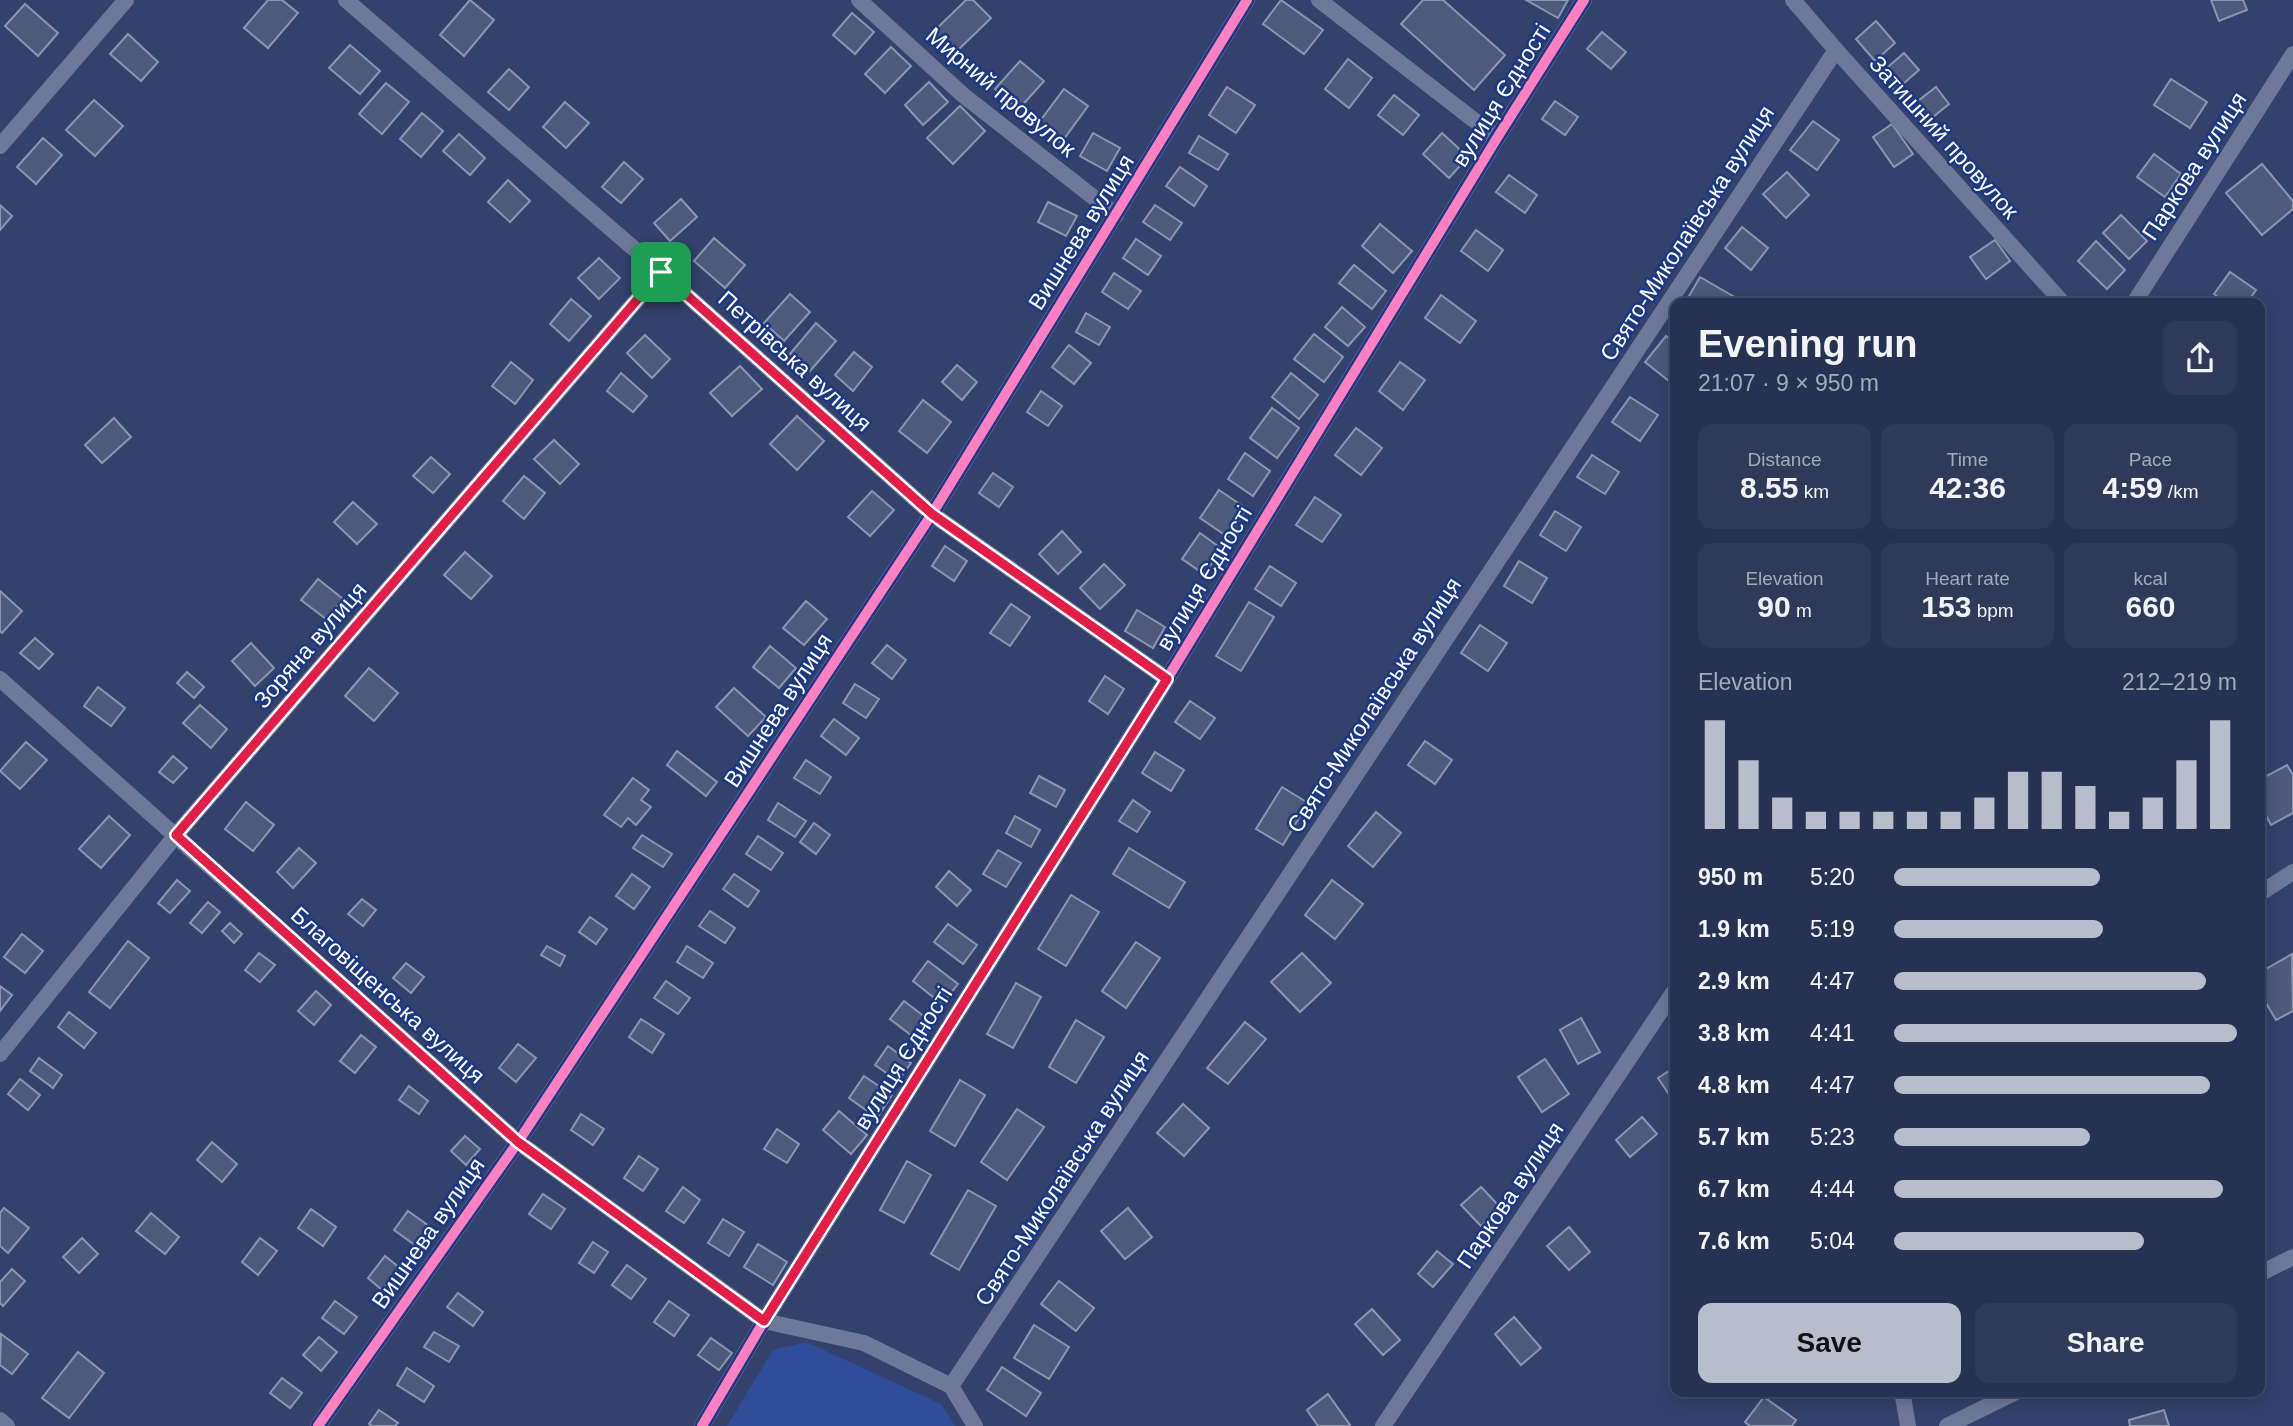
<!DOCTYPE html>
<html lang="en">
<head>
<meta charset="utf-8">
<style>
  body { margin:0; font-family:Helvetica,sans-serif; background:#2e3a58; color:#f1f3f6; height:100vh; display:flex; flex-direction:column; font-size:26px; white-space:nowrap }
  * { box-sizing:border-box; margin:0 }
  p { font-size:23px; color:#a4aab7 }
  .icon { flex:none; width:38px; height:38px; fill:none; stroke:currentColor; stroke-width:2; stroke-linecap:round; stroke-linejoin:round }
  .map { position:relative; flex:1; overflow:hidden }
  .drawer { position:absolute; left:1670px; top:298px; width:595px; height:1099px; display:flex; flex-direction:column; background:#263251; border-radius:14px; box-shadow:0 4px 18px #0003,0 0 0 2px #424d68 }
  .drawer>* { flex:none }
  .pin { position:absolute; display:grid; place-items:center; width:60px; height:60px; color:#fff; margin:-30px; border-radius:14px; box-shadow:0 4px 10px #0006 }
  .round { display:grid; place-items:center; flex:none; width:74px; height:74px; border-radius:14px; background:#2e3a58 }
  .headline { display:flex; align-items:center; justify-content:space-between; height:119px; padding:0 28px }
  h1 { font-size:38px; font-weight:700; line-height:52px }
  .metrics { display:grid; grid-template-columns:repeat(3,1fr); gap:10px; height:119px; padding:7px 28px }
  .metrics div { display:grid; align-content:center; border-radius:14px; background:#2e3a58; text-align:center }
  .metrics b { font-size:30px; font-weight:700 }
  .metrics small { font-size:19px; font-weight:400 }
  .metrics p { font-size:19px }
  .chart { height:196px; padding:14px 28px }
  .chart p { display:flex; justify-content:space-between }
  .chart svg { width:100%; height:126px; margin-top:7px; stroke:#b8bdcc; stroke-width:6 }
  .action { display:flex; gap:14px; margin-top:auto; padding:14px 28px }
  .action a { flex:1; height:80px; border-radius:14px; background:#b8bdcc; color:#111; font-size:28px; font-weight:700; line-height:80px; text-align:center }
  .action a+a { background:#2e3a58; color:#f1f3f6 }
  ul { padding:0 28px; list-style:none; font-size:23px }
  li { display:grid; grid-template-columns:112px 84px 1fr; align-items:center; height:52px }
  li i { height:18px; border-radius:9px; background:#b8bdcc }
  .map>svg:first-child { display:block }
</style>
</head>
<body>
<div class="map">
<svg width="2293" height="1426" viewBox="0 0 2293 1426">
  <rect width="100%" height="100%" fill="#33426c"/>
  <polygon fill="#304d9a" points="806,1342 941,1404 955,1426 727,1426 773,1350"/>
  <g fill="#4d5a7b" stroke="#8d96b0" stroke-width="2">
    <polygon points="268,0 282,0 298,13 268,48 244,28"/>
    <polygon points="470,0 494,20 464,56 440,35"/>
    <polygon points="966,0 973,0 991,18 954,54 933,32"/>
    <polygon points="1281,0 1323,30 1304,54 1263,24"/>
    <polygon points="1423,0 1443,0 1505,55 1474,90 1401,24"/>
    <polygon points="1526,0 1568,0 1558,18"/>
    <polygon points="2211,0 2243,0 2247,10 2219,21"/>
    <polygon points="25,4 58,33 38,56 5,26"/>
    <polygon points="852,13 874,32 855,54 833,35"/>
    <polygon points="1876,21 1895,43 1875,61 1856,39"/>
    <polygon points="1602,32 1626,52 1611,69 1587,49"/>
    <polygon points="128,34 158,62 141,81 110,54"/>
    <polygon points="350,45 380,71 360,94 329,68"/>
    <polygon points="891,47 911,66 885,93 865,74"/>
    <polygon points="1904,53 1919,70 1895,91 1880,74"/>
    <polygon points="1348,59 1372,78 1349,108 1325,89"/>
    <polygon points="1020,61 1044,81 1018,110 995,89"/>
    <polygon points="509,69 529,87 509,110 488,92"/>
    <polygon points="2171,79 2207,102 2190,128 2154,105"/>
    <polygon points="929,82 948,102 923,125 905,105"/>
    <polygon points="386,83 409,102 382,134 359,114"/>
    <polygon points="1227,87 1255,105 1236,133 1209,115"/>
    <polygon points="1936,87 1949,104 1928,121 1914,104"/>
    <polygon points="1064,89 1088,106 1061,143 1037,125"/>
    <polygon points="1394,95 1419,115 1403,135 1378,115"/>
    <polygon points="94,100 123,126 95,156 66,130"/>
    <polygon points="1555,101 1578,117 1565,135 1542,119"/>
    <polygon points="565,102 589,123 566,148 543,127"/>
    <polygon points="960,106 985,131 953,164 927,138"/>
    <polygon points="422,113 443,131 421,157 400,139"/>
    <polygon points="1813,121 1839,140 1817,170 1790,150"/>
    <polygon points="1892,124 1913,154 1894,167 1873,137"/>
    <polygon points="1093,133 1120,148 1107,171 1080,156"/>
    <polygon points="1442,133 1468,157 1449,178 1423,154"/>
    <polygon points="459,134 485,158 470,175 443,151"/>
    <polygon points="1199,136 1228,154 1218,170 1189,153"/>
    <polygon points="43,138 62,155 36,184 17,167"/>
    <polygon points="2154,154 2181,174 2165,197 2137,177"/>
    <polygon points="624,162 643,179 621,203 602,187"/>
    <polygon points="2262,164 2293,201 2293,209 2262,235 2226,193"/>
    <polygon points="1180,167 1207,186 1194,206 1166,186"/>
    <polygon points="1787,172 1809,195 1786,218 1763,194"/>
    <polygon points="1509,175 1537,195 1525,213 1496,192"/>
    <polygon points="508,180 530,201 510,222 488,202"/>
    <polygon points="681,199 697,217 670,241 654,223"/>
    <polygon points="1048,202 1077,216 1066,236 1038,222"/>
    <polygon points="0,205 12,216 0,230"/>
    <polygon points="1155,205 1182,223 1170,240 1143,222"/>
    <polygon points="2121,215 2147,241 2129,259 2103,233"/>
    <polygon points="1380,224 1412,251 1393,273 1362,246"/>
    <polygon points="1742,227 1768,248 1751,270 1725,248"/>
    <polygon points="1476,230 1503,250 1488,271 1461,251"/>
    <polygon points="714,238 745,265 725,288 694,261"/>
    <polygon points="1136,239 1161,256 1148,275 1123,258"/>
    <polygon points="1995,240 2010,261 1986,279 1970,257"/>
    <polygon points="2096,241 2125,270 2107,289 2078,261"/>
    <polygon points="599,258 620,278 599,299 578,278"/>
    <polygon points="1354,265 1386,291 1372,309 1339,283"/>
    <polygon points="2230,272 2256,290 2247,303 2226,303 2214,294"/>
    <polygon points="1114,273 1141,291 1128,309 1102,292"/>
    <polygon points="1700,277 1733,296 1729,303 1685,303"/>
    <polygon points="790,294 810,312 784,341 764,323"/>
    <polygon points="1441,295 1476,321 1460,343 1425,318"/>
    <polygon points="571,299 591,316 569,341 550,324"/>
    <polygon points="1342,307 1365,327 1348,346 1325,327"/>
    <polygon points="1086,313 1110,327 1099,345 1076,332"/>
    <polygon points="816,323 836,341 810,371 790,354"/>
    <polygon points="1314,334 1343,357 1324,382 1294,359"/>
    <polygon points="645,335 670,359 652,378 627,353"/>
    <polygon points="1666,336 1675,343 1674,385 1645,362"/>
    <polygon points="1069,345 1091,363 1074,384 1052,367"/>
    <polygon points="854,352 872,367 853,391 835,375"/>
    <polygon points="511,362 533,380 515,404 492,386"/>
    <polygon points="1400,362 1425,380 1403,410 1379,391"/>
    <polygon points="957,365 977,382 962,400 942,382"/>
    <polygon points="740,366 762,389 732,416 710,393"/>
    <polygon points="621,373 647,396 633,412 607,391"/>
    <polygon points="1291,373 1318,395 1299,419 1272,397"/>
    <polygon points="1041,391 1062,406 1048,426 1027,412"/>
    <polygon points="1630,397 1658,415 1640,441 1612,422"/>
    <polygon points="923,400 951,422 927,453 899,431"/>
    <polygon points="1272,408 1299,428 1277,458 1250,438"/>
    <polygon points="797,416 824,441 797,470 770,444"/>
    <polygon points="114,418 131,437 102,463 85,445"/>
    <polygon points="1356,428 1382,448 1361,475 1335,455"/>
    <polygon points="554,440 579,464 560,484 534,459"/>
    <polygon points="1245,453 1270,471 1253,496 1228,479"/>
    <polygon points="1592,455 1619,472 1605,494 1577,477"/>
    <polygon points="431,457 450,474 433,493 413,476"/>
    <polygon points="993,473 1013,487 999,507 979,493"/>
    <polygon points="524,476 545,493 524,519 503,501"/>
    <polygon points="1219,490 1247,509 1228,537 1200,518"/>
    <polygon points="872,491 894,510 870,536 848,517"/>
    <polygon points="1315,497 1341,515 1322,542 1296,525"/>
    <polygon points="353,502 377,524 357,544 334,522"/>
    <polygon points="1555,511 1581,527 1566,551 1540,535"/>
    <polygon points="1062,531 1081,552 1058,574 1039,554"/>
    <polygon points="1200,533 1222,549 1204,574 1182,559"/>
    <polygon points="945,546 967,561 954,581 932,566"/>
    <polygon points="465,552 492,576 471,599 444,575"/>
    <polygon points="1519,561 1547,578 1532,603 1504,586"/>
    <polygon points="1104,564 1125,585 1100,609 1080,588"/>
    <polygon points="1270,566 1296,583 1281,606 1255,589"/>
    <polygon points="318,579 343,599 326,619 301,600"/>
    <polygon points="0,591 22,611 2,633 0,631"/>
    <polygon points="806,601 827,619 804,645 783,628"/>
    <polygon points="1249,602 1274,617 1241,671 1216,656"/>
    <polygon points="1011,604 1030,617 1010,646 990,633"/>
    <polygon points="1137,610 1165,627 1153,648 1125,631"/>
    <polygon points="1480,625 1507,643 1488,671 1461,653"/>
    <polygon points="35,638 53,654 39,669 20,653"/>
    <polygon points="251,643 274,668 255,686 232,661"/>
    <polygon points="887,645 906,660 892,679 872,663"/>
    <polygon points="770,646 796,668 779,688 753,667"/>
    <polygon points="369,668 398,693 374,721 345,696"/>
    <polygon points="187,672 204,687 194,698 177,683"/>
    <polygon points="1105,676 1124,689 1108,714 1089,701"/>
    <polygon points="855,684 879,699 866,718 843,703"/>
    <polygon points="98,687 125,708 111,726 84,706"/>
    <polygon points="734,688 766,717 748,736 716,707"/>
    <polygon points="1190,701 1215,718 1200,739 1175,722"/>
    <polygon points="200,705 227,729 211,748 183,723"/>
    <polygon points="834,719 859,738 846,755 821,736"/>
    <polygon points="1425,741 1452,760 1435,784 1408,765"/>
    <polygon points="26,742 47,760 20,789 0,771"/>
    <polygon points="677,751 717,782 706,796 667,765"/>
    <polygon points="1155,752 1184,770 1171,791 1142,773"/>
    <polygon points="173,756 187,768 173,783 159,772"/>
    <polygon points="806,760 831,777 820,794 794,778"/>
    <polygon points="2287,765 2293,775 2293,813 2271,825 2259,803 2259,780"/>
    <polygon points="1039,776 1065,790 1056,807 1030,793"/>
    <polygon points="633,778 649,790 641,800 651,807 636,825 628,818 621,827 604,815"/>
    <polygon points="1282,787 1308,803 1283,845 1256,829"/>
    <polygon points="1133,800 1150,812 1137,832 1119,821"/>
    <polygon points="246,802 274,825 253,851 225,829"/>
    <polygon points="778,803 806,821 795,837 768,820"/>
    <polygon points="1376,812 1401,833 1373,867 1348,846"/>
    <polygon points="109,816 130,835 101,868 79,849"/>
    <polygon points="1015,816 1040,830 1031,847 1006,833"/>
    <polygon points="814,823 830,835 816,854 800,842"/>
    <polygon points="642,835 672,854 663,867 633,848"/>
    <polygon points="758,836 783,853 771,870 746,854"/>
    <polygon points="299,848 316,863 293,888 277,872"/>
    <polygon points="1129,848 1185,882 1169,908 1113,874"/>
    <polygon points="998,850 1021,863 1006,887 983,874"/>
    <polygon points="949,871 971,890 957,906 936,887"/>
    <polygon points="632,874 650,887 634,909 616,896"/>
    <polygon points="734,874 759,891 748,907 723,889"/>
    <polygon points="177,880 190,891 170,913 158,903"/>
    <polygon points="1332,880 1363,904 1335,939 1305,915"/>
    <polygon points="1071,895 1099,912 1066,966 1038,949"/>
    <polygon points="362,899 376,910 363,926 348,914"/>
    <polygon points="208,902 220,912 202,933 190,923"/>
    <polygon points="710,911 735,928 725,943 699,926"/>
    <polygon points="590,917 607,929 596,944 579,932"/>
    <polygon points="230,923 242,934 234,943 222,931"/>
    <polygon points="948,924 977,945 963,964 934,942"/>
    <polygon points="22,934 43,951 25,973 4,957"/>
    <polygon points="128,941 149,958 110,1008 89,992"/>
    <polygon points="1136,942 1160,958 1126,1008 1102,991"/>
    <polygon points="547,946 565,956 560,966 541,955"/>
    <polygon points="687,946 713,963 703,978 677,962"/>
    <polygon points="259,953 275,965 260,982 245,970"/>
    <polygon points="1302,953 1331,983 1300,1012 1271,982"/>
    <polygon points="2292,954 2293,1011 2276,1020 2259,991 2259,973"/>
    <polygon points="928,961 958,984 942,1004 913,981"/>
    <polygon points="406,963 424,977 411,993 393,978"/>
    <polygon points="666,981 690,998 678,1014 654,998"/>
    <polygon points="1016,983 1041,997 1013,1048 987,1034"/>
    <polygon points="0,986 12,995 0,1011"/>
    <polygon points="316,991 331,1005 314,1025 298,1011"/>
    <polygon points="904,1001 934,1024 920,1042 890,1019"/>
    <polygon points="69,1012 96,1033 84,1048 58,1027"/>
    <polygon points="1581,1018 1600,1052 1578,1064 1560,1030"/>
    <polygon points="641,1019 664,1034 652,1053 629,1037"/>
    <polygon points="1076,1020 1104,1037 1076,1083 1049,1067"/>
    <polygon points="1245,1022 1266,1039 1228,1084 1207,1068"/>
    <polygon points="361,1035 376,1047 355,1073 340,1061"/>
    <polygon points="518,1044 536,1058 516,1082 499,1068"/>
    <polygon points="888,1046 911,1063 898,1081 875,1065"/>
    <polygon points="39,1058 62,1075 53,1088 30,1071"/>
    <polygon points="1545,1059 1569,1094 1542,1112 1518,1077"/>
    <polygon points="1675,1067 1675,1102 1674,1102 1658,1078"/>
    <polygon points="864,1076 892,1095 877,1118 849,1098"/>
    <polygon points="20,1079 40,1095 28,1110 8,1094"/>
    <polygon points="960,1080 985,1095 955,1146 930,1131"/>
    <polygon points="409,1086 428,1101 419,1114 399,1100"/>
    <polygon points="1183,1104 1209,1128 1184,1156 1157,1133"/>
    <polygon points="1017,1109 1044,1127 1007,1180 981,1162"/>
    <polygon points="839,1111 867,1135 851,1154 823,1130"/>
    <polygon points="581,1114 604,1129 593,1145 571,1130"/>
    <polygon points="1642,1117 1657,1134 1630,1157 1616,1140"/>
    <polygon points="777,1129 799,1144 787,1163 764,1149"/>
    <polygon points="465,1136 480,1149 466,1165 451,1151"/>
    <polygon points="212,1142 237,1164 222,1182 197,1160"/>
    <polygon points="639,1156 658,1169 643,1191 624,1178"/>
    <polygon points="907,1161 931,1175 904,1223 880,1210"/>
    <polygon points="683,1187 700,1200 684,1223 666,1211"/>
    <polygon points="1481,1187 1501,1208 1481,1226 1461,1205"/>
    <polygon points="968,1190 996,1206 959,1270 931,1254"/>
    <polygon points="543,1194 565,1209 551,1229 529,1214"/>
    <polygon points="4,1208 29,1228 8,1253 0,1246 0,1213"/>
    <polygon points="1128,1208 1152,1237 1125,1259 1101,1231"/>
    <polygon points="311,1209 336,1227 323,1246 298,1228"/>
    <polygon points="408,1211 429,1226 415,1245 394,1230"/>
    <polygon points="151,1213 179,1237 165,1254 136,1231"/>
    <polygon points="723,1219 744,1232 729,1256 708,1243"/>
    <polygon points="1569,1227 1590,1252 1569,1270 1547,1246"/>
    <polygon points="82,1238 98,1254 79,1273 63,1257"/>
    <polygon points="260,1238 277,1251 258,1275 242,1262"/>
    <polygon points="593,1242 608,1252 594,1273 579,1263"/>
    <polygon points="758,1244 787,1262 773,1285 744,1267"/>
    <polygon points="1437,1251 1453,1264 1433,1287 1418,1274"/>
    <polygon points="385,1256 400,1268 382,1290 368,1278"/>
    <polygon points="627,1265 646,1279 631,1299 612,1285"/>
    <polygon points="12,1269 25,1281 3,1306 0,1303 0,1282"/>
    <polygon points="1059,1281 1094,1308 1076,1331 1041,1304"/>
    <polygon points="458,1293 483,1312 473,1326 447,1307"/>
    <polygon points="335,1301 357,1317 344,1334 322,1318"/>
    <polygon points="669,1301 689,1315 674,1336 654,1322"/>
    <polygon points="1372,1309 1400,1340 1383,1355 1355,1324"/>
    <polygon points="1514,1317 1541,1348 1521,1365 1495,1334"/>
    <polygon points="1034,1325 1069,1347 1049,1379 1014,1358"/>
    <polygon points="434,1332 459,1346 449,1362 424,1347"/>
    <polygon points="1,1334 28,1354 12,1374 0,1365"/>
    <polygon points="319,1337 337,1352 321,1371 303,1355"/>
    <polygon points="711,1338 732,1353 719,1370 698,1355"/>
    <polygon points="78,1352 104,1373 69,1418 42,1398"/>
    <polygon points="1002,1367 1041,1393 1026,1416 987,1390"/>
    <polygon points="407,1368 434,1386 424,1402 397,1385"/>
    <polygon points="282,1378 302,1393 290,1408 270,1393"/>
    <polygon points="1328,1394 1350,1425 1348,1426 1318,1426 1307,1410"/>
    <polygon points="1764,1397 1796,1420 1792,1426 1750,1426 1745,1422"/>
    <polygon points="379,1410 398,1423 395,1426 372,1426 369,1424"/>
    <polygon points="2164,1410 2169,1426 2130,1426 2129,1420"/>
  </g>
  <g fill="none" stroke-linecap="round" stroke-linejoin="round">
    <g stroke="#6e799a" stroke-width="16">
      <polyline points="346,0 661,272 932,514 1167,679"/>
      <polyline points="859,0 963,95 1116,215"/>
      <polyline points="1319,0 1497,138"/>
      <polyline points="1793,0 1836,50 2063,303"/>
      <polyline points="0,146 126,0"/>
      <polyline points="2134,303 2293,54"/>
      <polyline points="0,679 518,1142 764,1321 864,1343 951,1386 975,1426"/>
      <polyline points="2259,894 2293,872"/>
      <polyline points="0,1054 176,835 661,272"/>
      <polyline points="2259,1274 2293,1257"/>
      <polyline points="951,1386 1836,50"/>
      <polyline points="1902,1391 1908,1426"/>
      <polyline points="0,1420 7,1426"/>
      <polyline points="318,1426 518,1142 932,514 1247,0"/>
      <polyline points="702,1426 764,1321 1167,679 1497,138 1584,0"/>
      <polyline points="1383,1426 1675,990"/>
      <polyline points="1947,1426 2018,1391"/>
    </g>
    <g stroke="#1c3883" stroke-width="15">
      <g id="cycleway">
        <polyline points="318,1426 518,1142 932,514 1247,0"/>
        <polyline points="702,1426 764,1321 1167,679 1497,138 1584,0"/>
      </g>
    </g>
    <use href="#cycleway" stroke="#ff80c0" stroke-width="10"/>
  </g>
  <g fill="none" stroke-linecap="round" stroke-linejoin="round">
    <g stroke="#fff" stroke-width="14">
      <polygon id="route" points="661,272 932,514 1167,679 764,1321 518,1142 176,835"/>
    </g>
    <use href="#route" stroke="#e11d48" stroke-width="9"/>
  </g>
  <g text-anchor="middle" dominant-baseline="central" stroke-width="5" stroke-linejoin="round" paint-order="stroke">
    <g font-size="23" fill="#fff" stroke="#1c3883">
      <text transform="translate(1001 92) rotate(40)">Мирний провулок</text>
      <text transform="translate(1501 95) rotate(-58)">вулиця Єдності</text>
      <text transform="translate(1944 137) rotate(48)">Затишний провулок</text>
      <text transform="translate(2194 166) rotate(-57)">Паркова вулиця</text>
      <text transform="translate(1081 232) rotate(-58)">Вишнева вулиця</text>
      <text transform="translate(1687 233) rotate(-57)">Свято-Миколаївська вулиця</text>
      <text transform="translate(795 361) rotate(42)">Петрівська вулиця</text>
      <text transform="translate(1204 578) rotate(-59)">вулиця Єдності</text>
      <text transform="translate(310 645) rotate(-49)">Зоряна вулиця</text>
      <text transform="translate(1374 705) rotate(-57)">Свято-Миколаївська вулиця</text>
      <text transform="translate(778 710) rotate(-57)">Вишнева вулиця</text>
      <text transform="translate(388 995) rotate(42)">Благовіщенська вулиця</text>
      <text transform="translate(903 1058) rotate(-58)">вулиця Єдності</text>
      <text transform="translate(1062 1178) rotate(-57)">Свято-Миколаївська вулиця</text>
      <text transform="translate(1510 1195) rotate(-56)">Паркова вулиця</text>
      <text transform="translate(428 1233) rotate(-55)">Вишнева вулиця</text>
    </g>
  </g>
</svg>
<div class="pin" style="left:661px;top:272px;background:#1e9e55"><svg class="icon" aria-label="arrive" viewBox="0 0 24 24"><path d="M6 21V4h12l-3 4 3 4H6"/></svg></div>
<section class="drawer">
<div class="headline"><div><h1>Evening run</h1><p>21:07 · 9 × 950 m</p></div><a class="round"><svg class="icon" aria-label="share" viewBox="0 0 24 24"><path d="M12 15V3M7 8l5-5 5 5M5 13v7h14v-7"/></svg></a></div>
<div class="metrics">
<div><p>Distance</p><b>8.55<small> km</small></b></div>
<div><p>Time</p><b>42:36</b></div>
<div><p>Pace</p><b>4:59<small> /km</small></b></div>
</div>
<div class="metrics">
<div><p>Elevation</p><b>90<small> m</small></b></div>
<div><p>Heart rate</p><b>153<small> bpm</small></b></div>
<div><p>kcal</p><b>660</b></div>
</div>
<div class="chart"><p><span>Elevation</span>212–219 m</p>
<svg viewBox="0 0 160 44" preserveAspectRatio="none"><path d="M5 44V6M15 44V20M25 44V33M35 44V38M45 44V38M55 44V38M65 44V38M75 44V38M85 44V33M95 44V24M105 44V24M115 44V29M125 44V38M135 44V33M145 44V20M155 44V6"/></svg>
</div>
<ul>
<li><b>950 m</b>5:20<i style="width:60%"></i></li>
<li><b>1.9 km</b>5:19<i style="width:61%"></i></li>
<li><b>2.9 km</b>4:47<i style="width:91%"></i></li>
<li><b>3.8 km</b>4:41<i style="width:100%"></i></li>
<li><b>4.8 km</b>4:47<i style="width:92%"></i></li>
<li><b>5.7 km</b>5:23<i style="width:57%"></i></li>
<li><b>6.7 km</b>4:44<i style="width:96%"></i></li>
<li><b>7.6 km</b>5:04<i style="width:73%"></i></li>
</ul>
<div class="action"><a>Save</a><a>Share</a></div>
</section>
</div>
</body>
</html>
